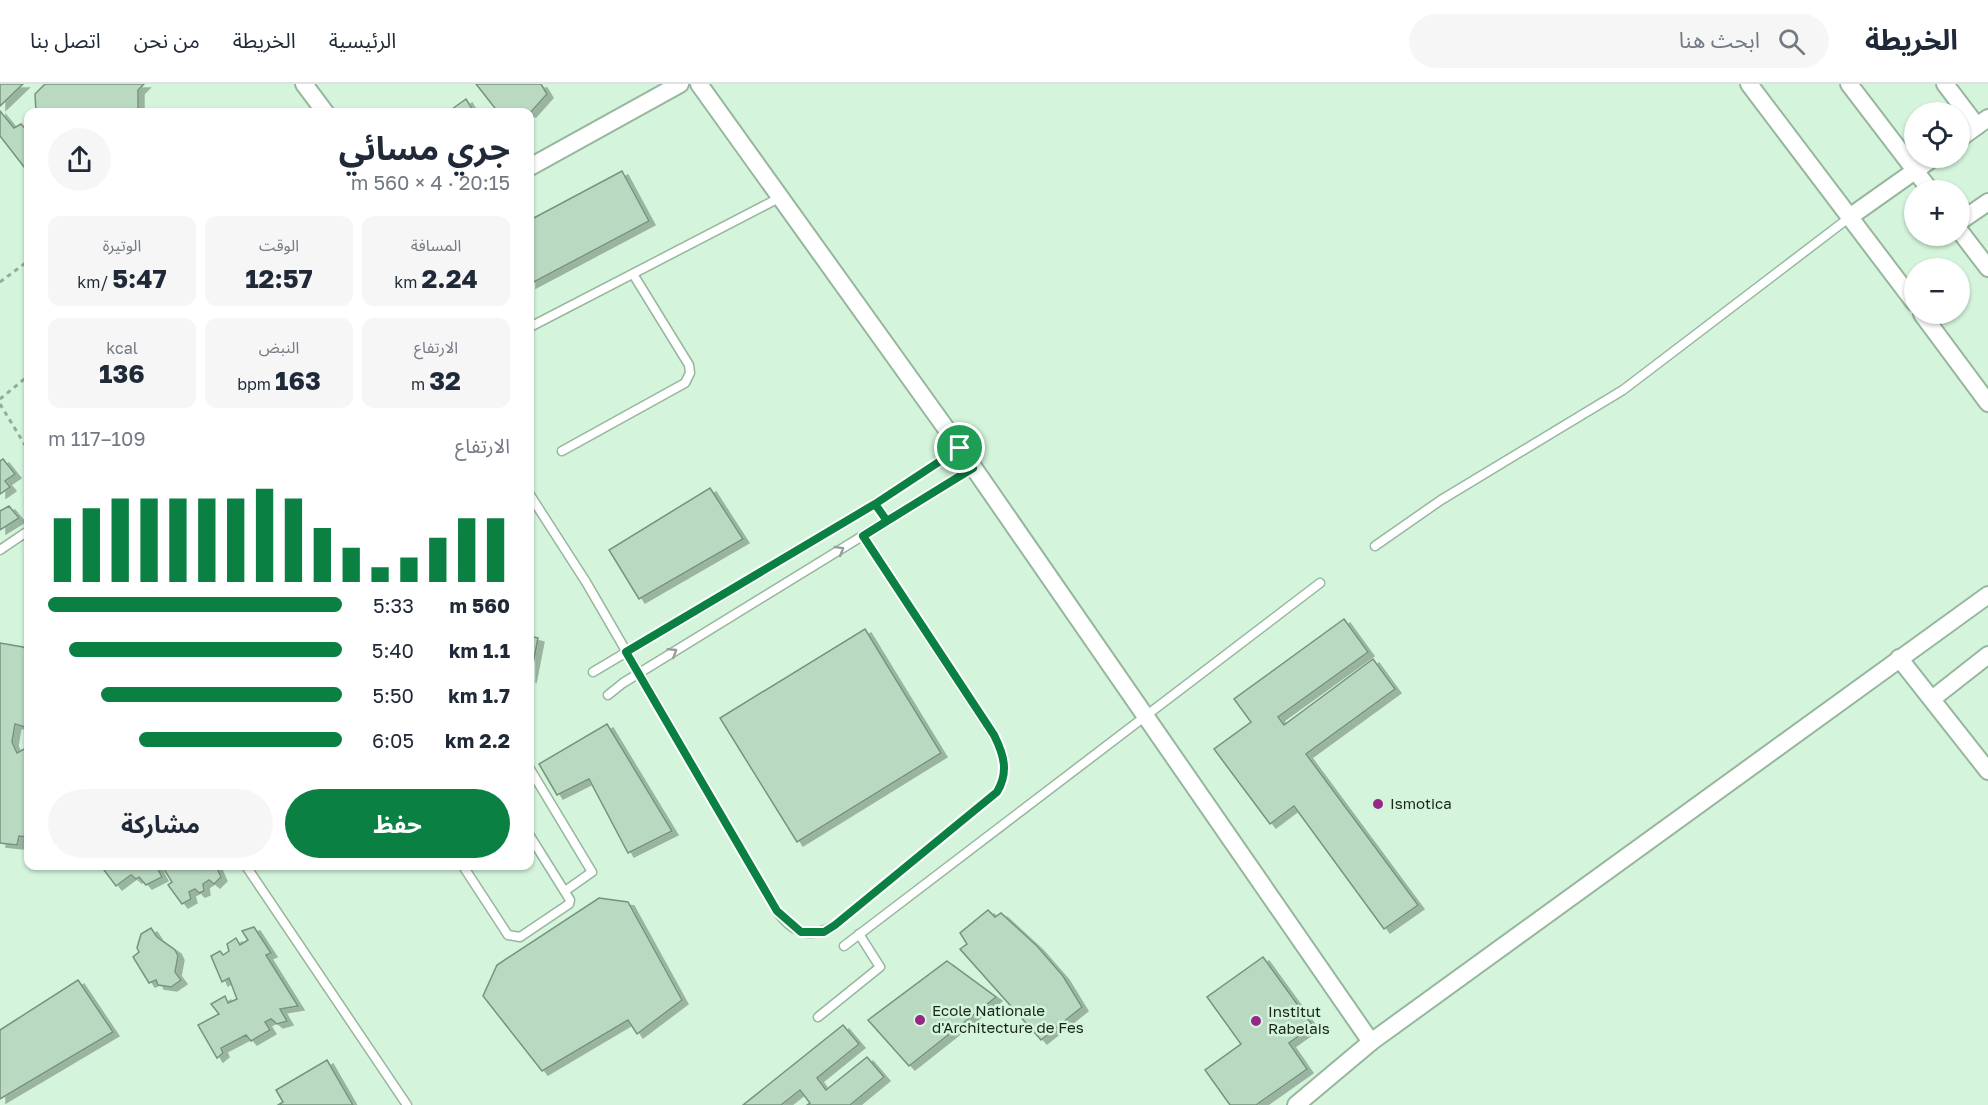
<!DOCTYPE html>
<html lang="ar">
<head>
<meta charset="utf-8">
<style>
  :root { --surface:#fff; --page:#f6f6f7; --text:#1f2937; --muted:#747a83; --line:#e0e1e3; --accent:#0b8043 }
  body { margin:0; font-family:"Golos Text","Noto Sans Arabic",sans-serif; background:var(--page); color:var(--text); direction:rtl; height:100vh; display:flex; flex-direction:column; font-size:22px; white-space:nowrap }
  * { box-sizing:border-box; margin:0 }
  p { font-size:20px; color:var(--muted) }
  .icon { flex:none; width:33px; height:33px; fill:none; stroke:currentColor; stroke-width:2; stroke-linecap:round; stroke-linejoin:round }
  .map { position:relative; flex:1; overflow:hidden; direction:ltr }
  .side { position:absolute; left:24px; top:24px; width:510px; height:762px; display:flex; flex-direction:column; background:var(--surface); border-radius:12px; box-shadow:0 2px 4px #0004; direction:rtl }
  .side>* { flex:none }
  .fabs { position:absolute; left:1904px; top:18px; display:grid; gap:12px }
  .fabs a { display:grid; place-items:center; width:66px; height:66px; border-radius:50%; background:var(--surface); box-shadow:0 2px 4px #0004; font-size:30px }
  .pin { position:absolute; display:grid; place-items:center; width:51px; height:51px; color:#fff; margin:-26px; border:3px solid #fff; border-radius:50%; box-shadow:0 2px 6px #0007 }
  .round { display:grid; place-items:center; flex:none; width:63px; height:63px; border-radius:32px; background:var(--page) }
  .headline { display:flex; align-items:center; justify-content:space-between; height:102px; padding:0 24px }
  h1 { font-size:33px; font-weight:700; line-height:45px }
  .stats { display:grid; grid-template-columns:repeat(3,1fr); gap:9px; height:102px; padding:6px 24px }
  .stats div { display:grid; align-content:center; border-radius:12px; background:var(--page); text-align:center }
  .stats b { font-size:26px; font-weight:700 }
  .stats small { font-size:16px; font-weight:400 }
  .stats p { font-size:16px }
  .chart { height:168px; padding:12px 24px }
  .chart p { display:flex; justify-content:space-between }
  .chart svg { width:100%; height:108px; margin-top:6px; stroke:var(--accent); stroke-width:6 }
  .primary-button { display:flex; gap:12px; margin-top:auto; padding:12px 24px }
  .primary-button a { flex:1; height:69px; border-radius:36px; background:var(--accent); color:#fff; font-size:24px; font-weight:700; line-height:69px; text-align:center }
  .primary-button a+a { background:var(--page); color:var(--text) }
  ul { padding:0 24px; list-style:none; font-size:20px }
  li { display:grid; grid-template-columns:96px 72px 1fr; align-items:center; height:45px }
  li i { height:15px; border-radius:8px; background:var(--accent) }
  header { display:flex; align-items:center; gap:36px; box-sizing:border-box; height:84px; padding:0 30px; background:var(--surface); border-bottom:2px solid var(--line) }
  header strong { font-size:28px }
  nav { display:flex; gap:33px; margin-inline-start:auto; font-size:21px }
  .search { width:420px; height:54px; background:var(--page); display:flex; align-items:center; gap:15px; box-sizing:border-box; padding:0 21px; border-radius:33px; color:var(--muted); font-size:22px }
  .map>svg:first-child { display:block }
</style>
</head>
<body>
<header>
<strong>الخريطة</strong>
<div class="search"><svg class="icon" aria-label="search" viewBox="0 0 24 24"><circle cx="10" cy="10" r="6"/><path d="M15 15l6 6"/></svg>ابحث هنا</div>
<nav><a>الرئيسية</a><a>الخريطة</a><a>من نحن</a><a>اتصل بنا</a></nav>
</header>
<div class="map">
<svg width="1988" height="1021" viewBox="0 0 1988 1021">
  <defs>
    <filter id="shadow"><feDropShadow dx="6" dy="4" stdDeviation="0" flood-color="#0004"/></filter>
  </defs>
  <rect width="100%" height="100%" fill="#d4f5dc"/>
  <!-- building -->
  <g fill="#b9d9c0" stroke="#76947d" stroke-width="1.5" filter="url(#shadow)">
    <path d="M0 0H23L0 22Z"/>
    <path d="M45 0H144L138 6V28H36L35 10Z"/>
    <path d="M476 0H541L547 10 530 29 498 28Z"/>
    <path d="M466 15 474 28H448Z"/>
    <path d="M0 27 14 44 21 40 27 47 28 46V88L0 52Z"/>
    <path d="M622 87 649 137 530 200V136Z"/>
    <path d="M3 375 15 390 5 397 10 403 0 410V377Z"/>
    <path d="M710 404 743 455 639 515 609 466Z"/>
    <path d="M9 422 19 434 0 446V427Z"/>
    <path d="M1344 535 1368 568 1278 633 1284 641 1373 575 1395 605 1306 670 1418 821 1384 845 1294 722 1270 740 1214 665 1251 638 1234 615Z"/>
    <path d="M865 545 941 669 797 758 720 634Z"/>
    <path d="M530 552 538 554 530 595Z"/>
    <path d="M0 559 23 563 28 567V644L15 640 12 658 17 669 28 663V753L19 752 17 761 0 759Z"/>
    <path d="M607 640 672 747 628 769 589 695 557 711 539 680Z"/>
    <path d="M101 782H156L162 793 146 801 139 793 136 795 131 791 116 802Z"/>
    <path d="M162 782H216L221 793 214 800 209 796 203 800 204 807 199 809 195 805 189 808 191 815 182 820 168 801 172 798Z"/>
    <path d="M599 814 628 818 682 916 637 950 628 936 542 987 483 912 497 881Z"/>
    <path d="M988 826 995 833 1001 829 1037 862 1063 892 1082 923 1041 956 960 865 967 860 960 849Z"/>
    <path d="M254 843 271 869 266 871 298 922 280 925 287 937 277 940 271 935 265 938 270 946 251 957 246 951 221 964 223 969 217 974 198 941 219 930 211 920 225 912 228 919 237 915 229 894 222 898 211 872 220 867 223 871 229 867 227 860 236 854 240 861 248 856 242 847Z"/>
    <path d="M151 844 157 853 175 866 178 872 175 888 181 896 171 903 158 901 156 896 149 899 133 873 139 868 137 864 141 850Z"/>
    <path d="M1263 873 1313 942 1289 959 1307 985 1256 1021H1230L1205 986 1241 960 1207 913Z"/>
    <path d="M947 877 996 913 909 982 868 936Z"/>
    <path d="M78 896 113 948 0 1015V946Z"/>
    <path d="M843 941 859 960 817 994 826 1006 867 973 884 993 850 1021H807L810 1019 800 1006 781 1021H743Z"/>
    <path d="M327 976 353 1021H278L283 1018 276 1006Z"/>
  </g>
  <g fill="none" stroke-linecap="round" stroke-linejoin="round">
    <!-- lane casing -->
    <g stroke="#97b69e" stroke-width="11">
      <g id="lane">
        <path d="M530 243 781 113"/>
        <path d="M562 367 685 299 690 289 689 281 633 190"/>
        <path d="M530 411 586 498 777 827C793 850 812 855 835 841L997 708C1009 688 1005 671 994 652L863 452"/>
        <path d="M875 419 887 437"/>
        <path d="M1375 462 1441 416 1623 306 1850 133"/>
        <path d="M0 466 25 449 28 454"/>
        <path d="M593 588 862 428 960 364"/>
        <path d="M608 611 623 599 973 384"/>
        <path d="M530 685 592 788 565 807"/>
        <path d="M246 782 407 1021"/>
        <path d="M463 782 508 851 520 853 569 820 570 816 530 752"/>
        <path d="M844 862 1320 499"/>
        <path d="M818 933 880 883 859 850"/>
      </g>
    </g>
    <!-- street casing -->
    <g stroke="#97b69e" stroke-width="20">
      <g id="street">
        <path d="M304 0 325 28"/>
        <path d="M699 0 960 364 1371 958"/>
        <path d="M1749 0 1914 218"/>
        <path d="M1849 0 1930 106"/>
        <path d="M1945 0 1977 42"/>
        <path d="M1959 55 1988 34"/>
        <path d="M530 83 680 0"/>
        <path d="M1851 132 1933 74"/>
        <path d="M1959 138 1988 118"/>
        <path d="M1959 146 1988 184"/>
        <path d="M1922 230 1988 319"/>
        <path d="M1899 574 1988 687"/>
        <path d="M1932 615 1988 571"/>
        <path d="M1296 1021 1371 958 1988 511"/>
      </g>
    </g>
    <!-- path -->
    <g stroke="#93ad9a" stroke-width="3" stroke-dasharray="4.5 4.5" stroke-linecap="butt">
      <path d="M0 198 28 177"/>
      <path d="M0 315 28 292"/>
      <path d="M0 320 28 366"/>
    </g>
    <!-- lane -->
    <use href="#lane" stroke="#fff" stroke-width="8"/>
    <!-- street -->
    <use href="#street" stroke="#fff" stroke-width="16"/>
  </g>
  <!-- one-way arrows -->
  <defs><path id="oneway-chevron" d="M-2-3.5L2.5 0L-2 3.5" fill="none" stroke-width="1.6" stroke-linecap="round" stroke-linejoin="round" transform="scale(1.5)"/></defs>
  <g stroke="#989d99">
    <use href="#oneway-chevron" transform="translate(840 466) rotate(-31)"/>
    <use href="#oneway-chevron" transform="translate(673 568) rotate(-32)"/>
  </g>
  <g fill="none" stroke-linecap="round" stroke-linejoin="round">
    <!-- route casing -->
    <g stroke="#fff" stroke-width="12">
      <path id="route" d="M960 364 875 420 887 437 863 452 994 651C1004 671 1009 688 997 708L835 841 824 848H801L777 827 626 568 875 420 887 437 973 384 960 364"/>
    </g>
    <!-- route -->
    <use href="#route" stroke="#0b8043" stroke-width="8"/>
  </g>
  <!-- markers -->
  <g fill="#962786" stroke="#d4f5dc" stroke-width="2">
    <circle cx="1378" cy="720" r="6"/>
    <circle cx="920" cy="936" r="6"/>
    <circle cx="1256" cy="937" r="6"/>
  </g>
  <g text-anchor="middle" stroke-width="5" stroke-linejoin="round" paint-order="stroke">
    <!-- poi labels -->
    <g font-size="15" fill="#19251c" stroke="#d4f5dc" text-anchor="start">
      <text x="1390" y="725">Ismotica</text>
      <text x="932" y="932">Ecole Nationale<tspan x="932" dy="17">d'Architecture de Fes</tspan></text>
      <text x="1268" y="933">Institut<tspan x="1268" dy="17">Rabelais</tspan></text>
    </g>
  </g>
</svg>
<div class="fabs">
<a><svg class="icon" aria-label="locate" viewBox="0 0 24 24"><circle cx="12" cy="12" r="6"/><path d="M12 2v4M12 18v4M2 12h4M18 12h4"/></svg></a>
<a>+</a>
<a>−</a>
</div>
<div class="pin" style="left:960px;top:364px;background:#1e9e55"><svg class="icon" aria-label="arrive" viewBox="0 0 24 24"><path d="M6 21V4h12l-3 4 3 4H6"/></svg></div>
<section class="side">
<div class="headline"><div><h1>جري مسائي</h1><p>20:15 · 4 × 560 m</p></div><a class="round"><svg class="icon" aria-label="share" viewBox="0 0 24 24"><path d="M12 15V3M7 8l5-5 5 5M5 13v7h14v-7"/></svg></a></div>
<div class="stats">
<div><p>المسافة</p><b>2.24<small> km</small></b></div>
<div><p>الوقت</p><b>12:57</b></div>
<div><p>الوتيرة</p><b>5:47<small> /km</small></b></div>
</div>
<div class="stats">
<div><p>الارتفاع</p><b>32<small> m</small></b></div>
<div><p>النبض</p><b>163<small> bpm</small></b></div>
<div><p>kcal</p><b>136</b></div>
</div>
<div class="chart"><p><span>الارتفاع</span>109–117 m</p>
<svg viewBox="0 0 160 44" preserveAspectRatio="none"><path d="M5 44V18M15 44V14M25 44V10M35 44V10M45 44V10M55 44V10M65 44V10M75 44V6M85 44V10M95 44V22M105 44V30M115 44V38M125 44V34M135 44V26M145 44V18M155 44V18"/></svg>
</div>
<ul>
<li><b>560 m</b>5:33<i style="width:100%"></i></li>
<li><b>1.1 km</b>5:40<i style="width:93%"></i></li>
<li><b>1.7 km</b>5:50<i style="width:82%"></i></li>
<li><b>2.2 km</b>6:05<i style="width:69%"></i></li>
</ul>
<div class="primary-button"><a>حفظ</a><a>مشاركة</a></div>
</section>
</div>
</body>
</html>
